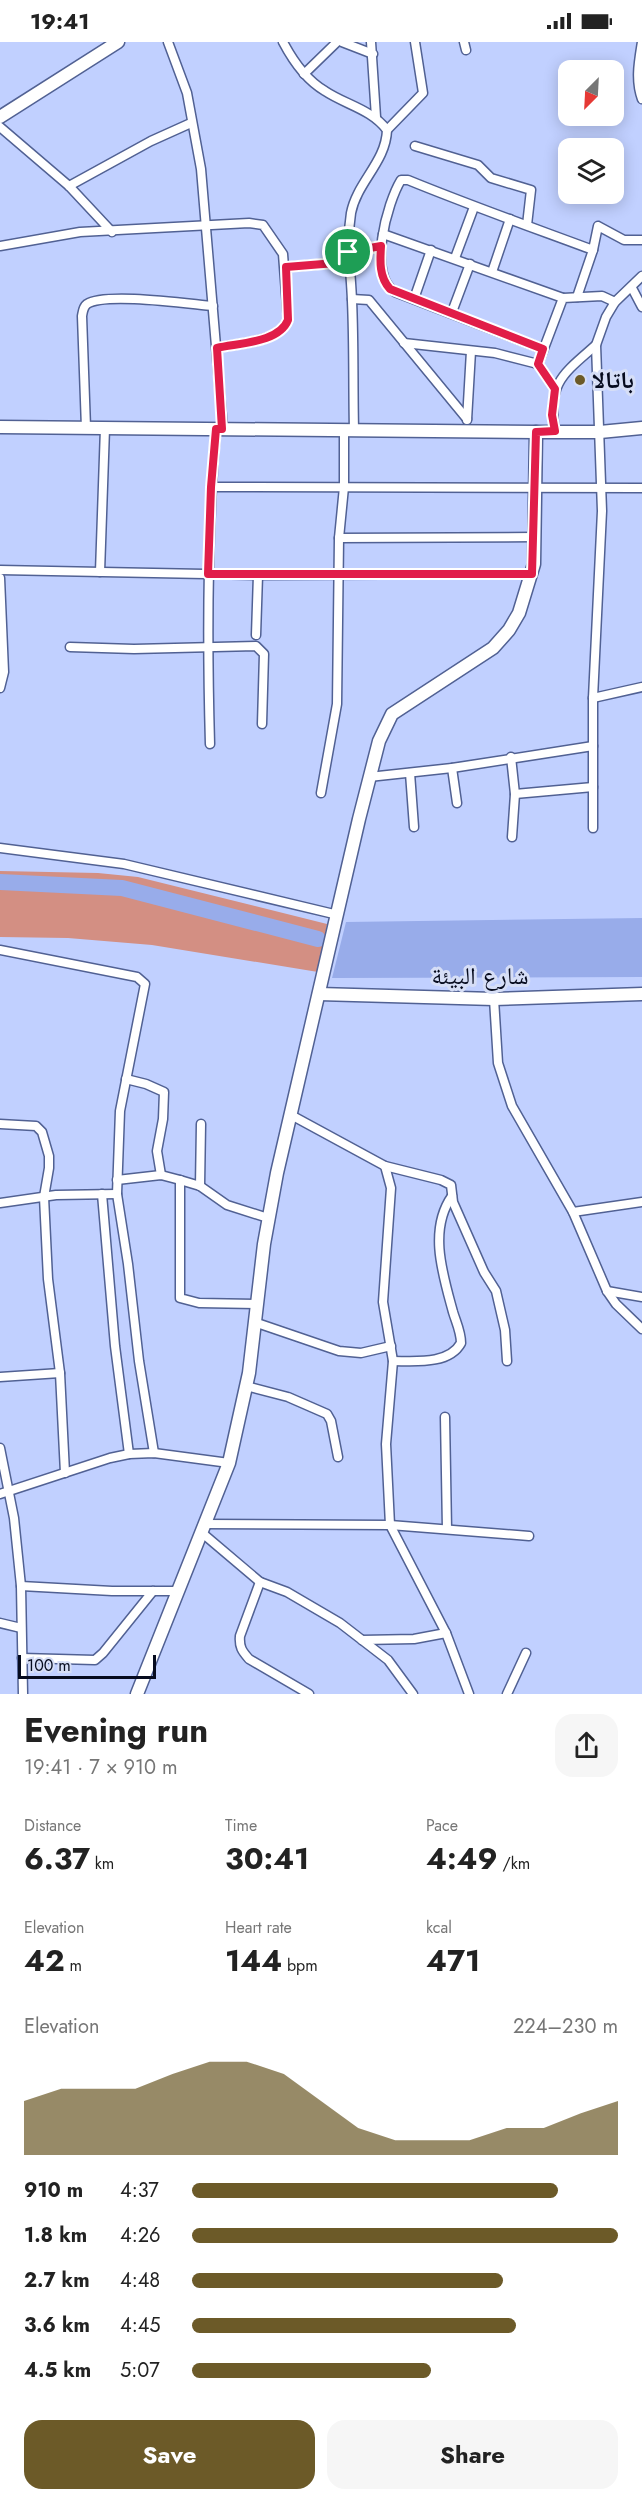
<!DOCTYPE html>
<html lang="en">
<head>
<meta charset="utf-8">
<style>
  :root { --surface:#fff; --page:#f6f6f6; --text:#222; --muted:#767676; --accent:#6c5a28 }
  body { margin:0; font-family:Jost,"Noto Naskh Arabic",sans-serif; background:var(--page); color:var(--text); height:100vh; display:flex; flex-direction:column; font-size:22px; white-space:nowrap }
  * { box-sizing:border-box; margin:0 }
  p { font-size:20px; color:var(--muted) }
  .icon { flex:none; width:33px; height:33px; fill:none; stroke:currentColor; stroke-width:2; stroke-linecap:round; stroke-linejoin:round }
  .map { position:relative; height:1652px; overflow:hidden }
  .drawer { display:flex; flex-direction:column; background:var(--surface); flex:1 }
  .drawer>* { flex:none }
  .needle { width:39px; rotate:204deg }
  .controls { position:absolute; left:558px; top:18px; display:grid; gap:12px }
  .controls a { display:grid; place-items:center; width:66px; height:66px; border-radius:12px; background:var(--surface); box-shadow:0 3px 15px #0003; font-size:30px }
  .scale { position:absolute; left:18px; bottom:15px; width:138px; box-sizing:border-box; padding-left:6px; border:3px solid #060b1e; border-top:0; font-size:16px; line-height:21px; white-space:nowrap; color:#060b1e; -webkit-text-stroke:4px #d6def6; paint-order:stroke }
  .pin { position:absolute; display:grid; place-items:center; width:51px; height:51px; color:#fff; margin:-26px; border:3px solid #fff; border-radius:50%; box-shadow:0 2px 6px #0007 }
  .round { display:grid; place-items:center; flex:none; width:63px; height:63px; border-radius:18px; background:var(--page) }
  .headline { display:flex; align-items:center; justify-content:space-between; height:102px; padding:0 24px }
  h1 { font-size:33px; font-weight:700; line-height:45px }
  .stats { display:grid; grid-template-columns:repeat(3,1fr); gap:9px; height:102px; padding:6px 24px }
  .stats div { display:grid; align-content:center }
  .stats b { font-size:30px; font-weight:700 }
  .stats small { font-size:16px; font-weight:400 }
  .stats p { font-size:16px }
  .chart { height:168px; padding:12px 24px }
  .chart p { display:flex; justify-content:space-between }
  .chart svg { width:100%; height:108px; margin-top:6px; fill:var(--accent); opacity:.7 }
  .cta { display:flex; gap:12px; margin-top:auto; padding:12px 24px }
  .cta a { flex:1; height:69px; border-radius:18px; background:var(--accent); color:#fff; font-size:24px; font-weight:700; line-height:69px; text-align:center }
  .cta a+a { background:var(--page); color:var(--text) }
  ul { padding:0 24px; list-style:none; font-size:20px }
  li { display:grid; grid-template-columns:96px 72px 1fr; align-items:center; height:45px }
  li i { height:15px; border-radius:8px; background:var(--accent) }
  .status { display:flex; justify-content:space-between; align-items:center; height:42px; padding:0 30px; background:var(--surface); direction:ltr }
  .status svg { height:16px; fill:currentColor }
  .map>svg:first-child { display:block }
</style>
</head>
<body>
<div class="status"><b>19:41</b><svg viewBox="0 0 49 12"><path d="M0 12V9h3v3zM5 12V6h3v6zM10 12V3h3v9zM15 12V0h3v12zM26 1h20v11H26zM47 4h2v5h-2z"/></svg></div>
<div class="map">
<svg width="642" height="1652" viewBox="0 0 642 1652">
  <rect width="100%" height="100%" fill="#c1d0ff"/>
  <!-- green -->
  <path fill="#d38f83" d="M0 829 98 831 138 835 327 882 318 930 152 903 68 896 0 895Z"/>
  <!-- water -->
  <path fill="#98acea" d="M642 876V935L332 936 346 880Z"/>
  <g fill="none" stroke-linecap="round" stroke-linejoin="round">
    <!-- river -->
    <path stroke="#98acea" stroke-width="16" d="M0 840 122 846 318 897"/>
    <!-- street casing -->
    <g stroke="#516193" stroke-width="11">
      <g id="street">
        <path d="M168 0 187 51 201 127 223 387"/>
        <path d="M283 0C293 19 306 38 325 49 346 63 371 67 387 88 386 120 357 140 351 171 346 202 351 229 352 259 354 302 353 345 354 388"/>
        <path d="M342 0 373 12"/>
        <path d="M371 0 376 75"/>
        <path d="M464 0 466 8"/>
        <path d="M642 0C639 19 635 38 642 57"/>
        <path d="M304 32 337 0"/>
        <path d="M0 85 69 144 112 190"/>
        <path d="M387 88 423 51 415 0"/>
        <path d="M415 104 478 123 491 136 531 148 527 183"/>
        <path d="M69 144 151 99 191 81"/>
        <path d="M383 192 563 256"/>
        <path d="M0 204 80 190 249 181 263 183 283 212 288 278C279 301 238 301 217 306"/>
        <path d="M593 208 598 184 624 198H642"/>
        <path d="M348 210 381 204"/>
        <path d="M455 216 474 165"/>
        <path d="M286 225 348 220"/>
        <path d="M492 230 510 177"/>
        <path d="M632 246 642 265"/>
        <path d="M352 257 369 258 467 377"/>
        <path d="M414 257 431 208"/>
        <path d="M452 270 470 222"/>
        <path d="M404 301 495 311 538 322 555 347"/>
        <path d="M543 307 395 250C367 233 387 161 401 138H408C469 163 531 185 593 208L577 255"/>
        <path d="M538 322 563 256 602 254 615 260"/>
        <path d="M467 378 471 309"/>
        <path d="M86 386 82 274C83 269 83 265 87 262 105 250 189 262 213 264"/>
        <path d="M555 389C547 341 563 332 596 303"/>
        <path d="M211 445 642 446"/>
        <path d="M339 496 535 495"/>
        <path d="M0 528 258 533 532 532"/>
        <path d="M100 530 105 386"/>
        <path d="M0 536 4 630 0 646"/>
        <path d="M256 593 258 533"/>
        <path d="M70 605 134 607 256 604 264 612 262 682"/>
        <path d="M593 656 642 645"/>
        <path d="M210 702C207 597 207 492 216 387"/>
        <path d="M511 715 515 752 512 795"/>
        <path d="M452 726 457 761"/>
        <path d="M410 731 414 785"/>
        <path d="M369 735 452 726 593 704"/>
        <path d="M321 751 337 662 339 496 344 445V388"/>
        <path d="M515 752 593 745"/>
        <path d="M593 786V656L602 469 596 303 606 275 615 260 642 234"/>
        <path d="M0 806 124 822 338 873"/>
        <path d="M0 908 137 935 145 942 120 1069 117 1152 128 1222 139 1319 154 1411"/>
        <path d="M494 957 498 1021 512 1064 573 1170 607 1249 616 1262 642 1287"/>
        <path d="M126 1037 146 1042 164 1050 163 1077 157 1109 161 1133"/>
        <path d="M291 1073 385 1124 391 1146 383 1260 393 1319 386 1402 390 1483 446 1591 469 1652"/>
        <path d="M0 1082 36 1084 42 1090 49 1114V1126L44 1155 48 1237 60 1331 65 1431"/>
        <path d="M385 1124 441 1138 451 1143 453 1160 484 1230 496 1249 505 1288 507 1319"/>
        <path d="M117 1138 161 1133 180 1138 200 1144 227 1163 268 1176"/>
        <path d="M180 1138V1256L199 1261 258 1262"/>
        <path d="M200 1144 201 1082"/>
        <path d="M102 1152 115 1304 129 1412"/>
        <path d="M0 1161 56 1153 117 1152"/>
        <path d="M573 1170 642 1160"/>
        <path d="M607 1249 642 1255"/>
        <path d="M257 1281 339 1309 361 1311 391 1304"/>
        <path d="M393 1319C414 1319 449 1323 461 1301 461 1290 456 1280 453 1270 443 1233 428 1188 452 1154"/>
        <path d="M0 1335 60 1331"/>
        <path d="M246 1344 288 1355 327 1372 331 1379 338 1415"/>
        <path d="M445 1375 447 1487"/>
        <path d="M0 1406 14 1476 21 1544 23 1652"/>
        <path d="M0 1452 110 1416 129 1412 154 1411 229 1421"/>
        <path d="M204 1482 390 1483 529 1494"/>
        <path d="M201 1490 260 1540 287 1550 340 1581 388 1618 413 1652"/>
        <path d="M260 1540 240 1594C239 1605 242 1609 249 1617L309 1652"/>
        <path d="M21 1544 112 1549H177"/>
        <path d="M0 1581 21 1586"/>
        <path d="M362 1598 414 1597 446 1591"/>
        <path d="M22 1616 95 1618 103 1611 153 1549"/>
        <path d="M507 1652 526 1611"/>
      </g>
    </g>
    <!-- secondary casing -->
    <g stroke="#516193" stroke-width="15">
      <g id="secondary">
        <path d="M0 75 118 0"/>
        <path d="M0 385 536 390H600L642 386"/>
        <path d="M319 952 494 957 642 952"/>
        <path d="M137 1652 229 1421 249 1331 264 1202 277 1131 359 777 379 699 392 672 493 606 509 588 519 571 534 522 536 390"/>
      </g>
    </g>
    <!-- street -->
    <use href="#street" stroke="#fff" stroke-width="8"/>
    <!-- secondary -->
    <use href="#secondary" stroke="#fff" stroke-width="12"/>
  </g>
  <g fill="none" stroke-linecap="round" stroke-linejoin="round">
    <!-- route casing -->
    <g stroke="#fff" stroke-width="12">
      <path id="route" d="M381 204C380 219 379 235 390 247L543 307 538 322 555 347 552 373 555 389 536 390 532 532H208L211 445 216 387H222L217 306C238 301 279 301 288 278L286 225 348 220V210Z"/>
    </g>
    <!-- route -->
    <use href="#route" stroke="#e11d48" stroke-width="8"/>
  </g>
  <!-- markers -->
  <circle fill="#6c5a28" stroke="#d6def6" stroke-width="2" cx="580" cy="338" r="6"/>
  <g text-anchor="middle" stroke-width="6" stroke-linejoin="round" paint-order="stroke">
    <!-- poi labels -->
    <g font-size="24" font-weight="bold" fill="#060b1e" stroke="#d6def6" text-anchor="start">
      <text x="592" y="346">باتالا</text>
    </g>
    <!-- street labels -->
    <g font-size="24" fill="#060b1e" stroke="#d6def6">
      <text x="480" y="942">شارع البيئة</text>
    </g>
  </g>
</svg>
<div class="controls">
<a><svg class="needle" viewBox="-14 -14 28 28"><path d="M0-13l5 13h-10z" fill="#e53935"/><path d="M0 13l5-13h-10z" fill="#767676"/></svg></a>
<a><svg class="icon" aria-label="layers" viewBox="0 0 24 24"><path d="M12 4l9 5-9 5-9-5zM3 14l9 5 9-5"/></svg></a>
</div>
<div class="scale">100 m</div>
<div class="pin" style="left:348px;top:210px;background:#1e9e55"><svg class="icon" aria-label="arrive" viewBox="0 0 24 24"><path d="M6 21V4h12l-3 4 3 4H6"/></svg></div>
</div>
<section class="drawer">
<div class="headline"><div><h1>Evening run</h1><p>19:41 · 7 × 910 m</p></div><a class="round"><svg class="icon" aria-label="share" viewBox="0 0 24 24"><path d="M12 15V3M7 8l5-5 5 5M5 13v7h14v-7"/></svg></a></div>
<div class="stats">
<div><p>Distance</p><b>6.37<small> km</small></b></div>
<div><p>Time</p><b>30:41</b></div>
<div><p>Pace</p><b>4:49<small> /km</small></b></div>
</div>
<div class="stats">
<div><p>Elevation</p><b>42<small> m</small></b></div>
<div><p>Heart rate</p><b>144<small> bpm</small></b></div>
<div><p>kcal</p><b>471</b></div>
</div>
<div class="chart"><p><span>Elevation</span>224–230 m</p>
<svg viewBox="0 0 160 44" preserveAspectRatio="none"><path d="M0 44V22L10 17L20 17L30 17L40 11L50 6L60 6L70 11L80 22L90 33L100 38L110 38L120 38L130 33L140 33L150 27L160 22V44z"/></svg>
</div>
<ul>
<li><b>910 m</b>4:37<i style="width:86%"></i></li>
<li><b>1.8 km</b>4:26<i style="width:100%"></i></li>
<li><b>2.7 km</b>4:48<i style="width:73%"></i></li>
<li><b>3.6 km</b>4:45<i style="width:76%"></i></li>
<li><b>4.5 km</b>5:07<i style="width:56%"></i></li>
</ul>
<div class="cta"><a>Save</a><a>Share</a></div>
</section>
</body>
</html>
